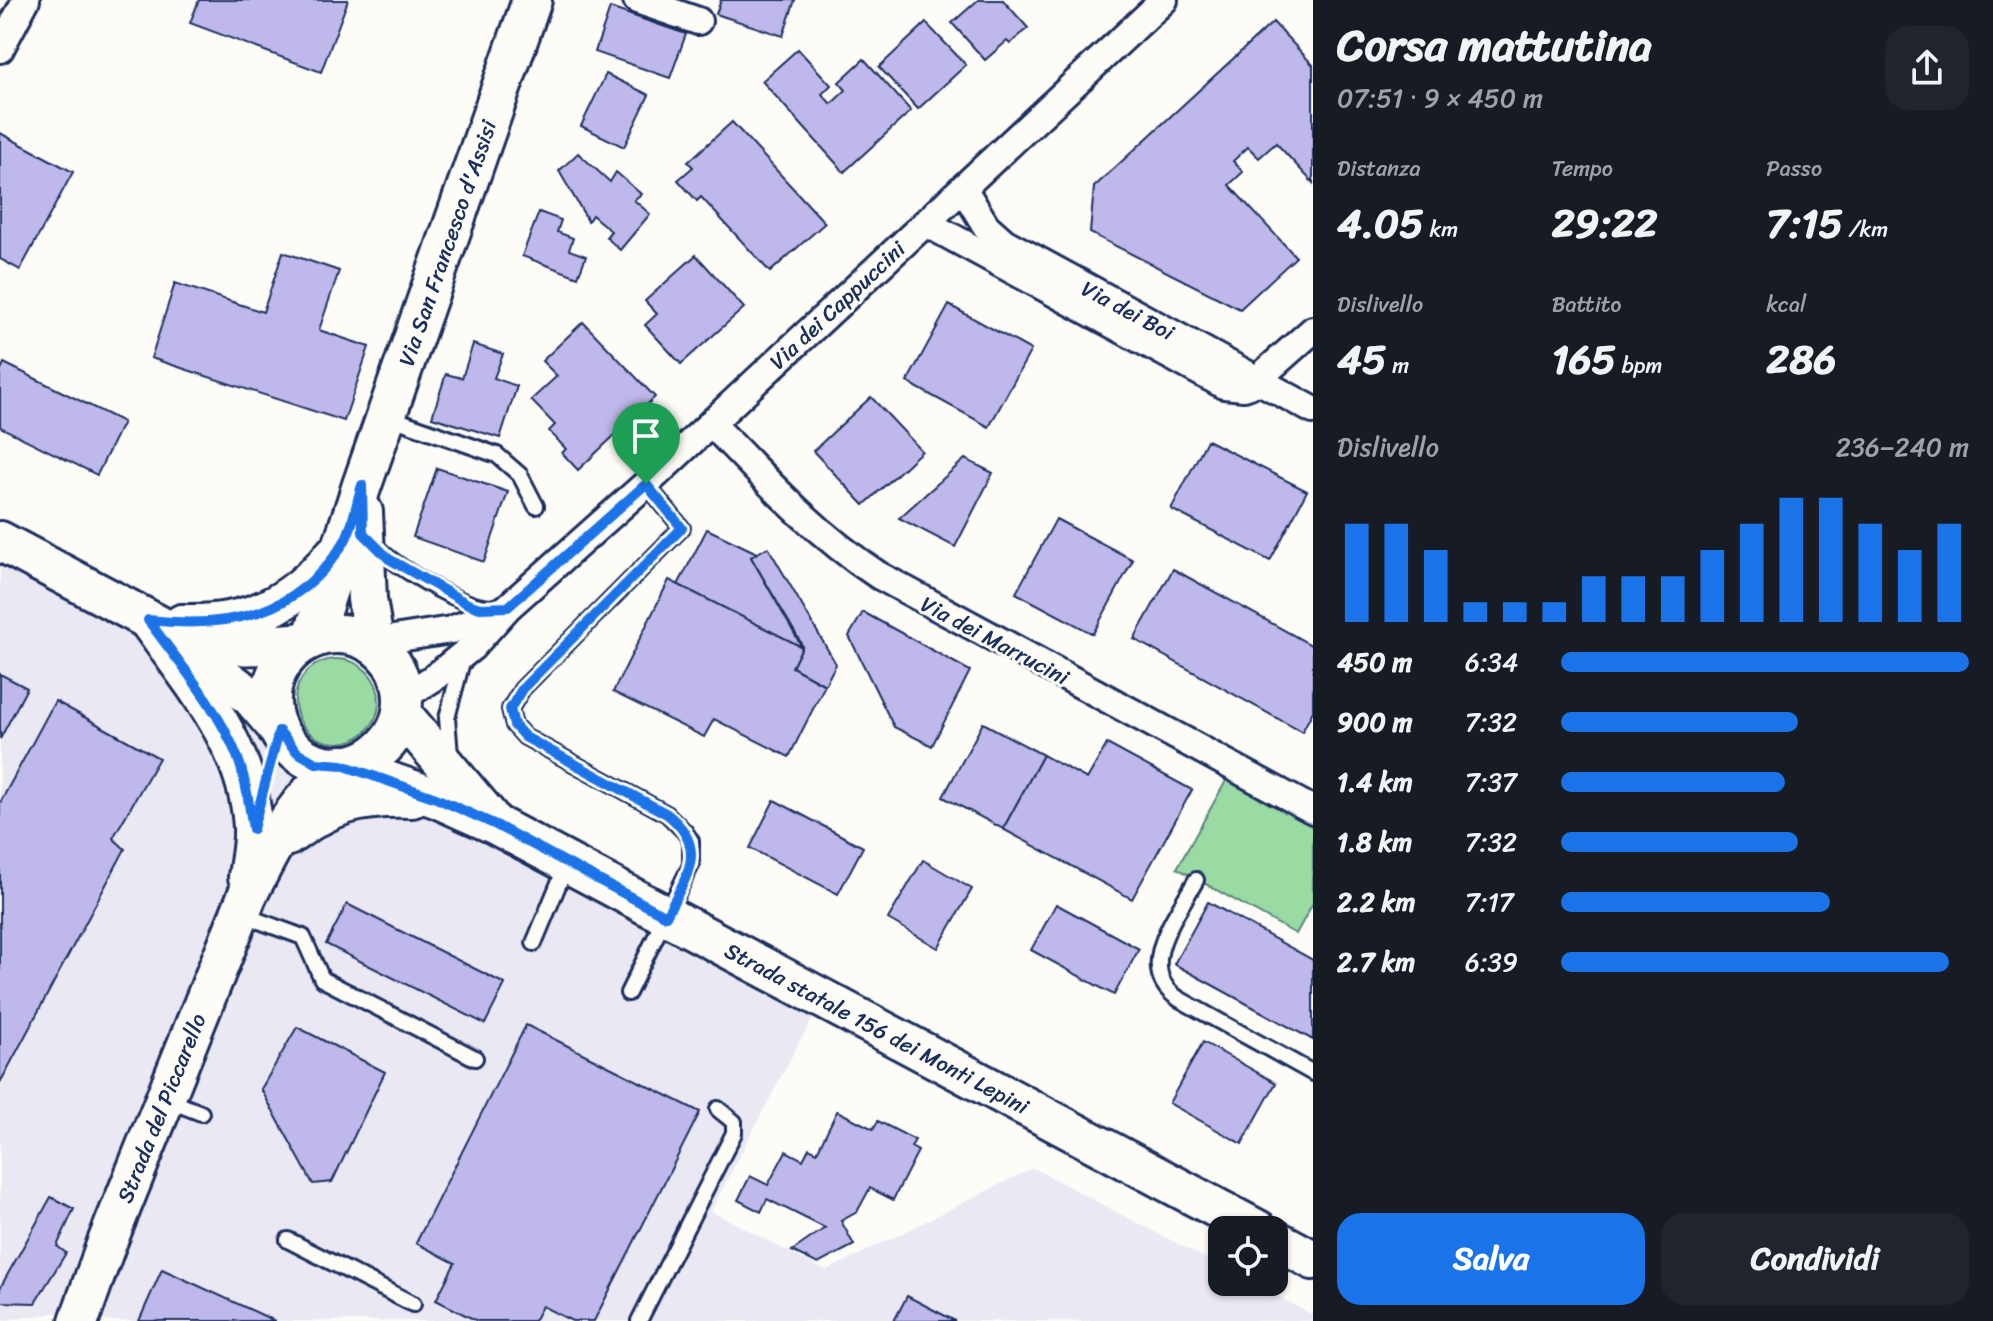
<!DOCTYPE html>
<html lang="it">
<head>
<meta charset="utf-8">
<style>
  :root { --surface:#171b24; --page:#20242c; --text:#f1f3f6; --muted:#9ea1a6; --accent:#1a73e8 }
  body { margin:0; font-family:Sriracha,sans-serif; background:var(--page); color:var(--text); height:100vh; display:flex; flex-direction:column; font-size:30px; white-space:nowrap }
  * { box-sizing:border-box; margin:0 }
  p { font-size:26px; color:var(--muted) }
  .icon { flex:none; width:44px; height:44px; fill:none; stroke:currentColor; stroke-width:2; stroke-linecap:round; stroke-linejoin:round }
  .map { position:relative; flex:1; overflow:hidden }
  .side { display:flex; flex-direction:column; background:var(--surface); width:680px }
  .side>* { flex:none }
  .buttons { position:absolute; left:1208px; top:1216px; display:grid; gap:16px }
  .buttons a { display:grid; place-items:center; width:80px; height:80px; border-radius:16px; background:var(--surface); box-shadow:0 2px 6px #0004; font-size:40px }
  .pin { position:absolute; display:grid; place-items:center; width:68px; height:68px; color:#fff; margin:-82px -34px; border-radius:50% 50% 50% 0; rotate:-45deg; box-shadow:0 0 8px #0007 }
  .pin .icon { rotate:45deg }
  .round { display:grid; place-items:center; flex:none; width:84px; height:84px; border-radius:24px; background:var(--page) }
  .summary { display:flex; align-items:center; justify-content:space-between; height:136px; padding:0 24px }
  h1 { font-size:44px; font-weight:700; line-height:60px }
  .metrics { display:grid; grid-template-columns:repeat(3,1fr); gap:12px; height:136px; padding:8px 24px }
  .metrics div { display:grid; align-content:center }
  .metrics b { font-size:40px; font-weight:700 }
  .metrics small { font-size:22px; font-weight:400 }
  .metrics p { font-size:22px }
  .chart { height:224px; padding:16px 24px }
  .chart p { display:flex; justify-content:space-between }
  .chart svg { width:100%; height:144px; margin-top:8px; stroke:var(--accent); stroke-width:6 }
  .button { display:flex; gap:16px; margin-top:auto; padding:16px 24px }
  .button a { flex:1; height:92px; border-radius:24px; background:var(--accent); color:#fff; font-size:32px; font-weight:700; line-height:92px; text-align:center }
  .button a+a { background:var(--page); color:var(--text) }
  ul { padding:0 24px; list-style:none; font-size:26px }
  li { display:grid; grid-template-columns:128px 96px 1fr; align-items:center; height:60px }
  li i { height:20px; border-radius:10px; background:var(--accent) }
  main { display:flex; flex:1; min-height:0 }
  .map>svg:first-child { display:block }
</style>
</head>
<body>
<main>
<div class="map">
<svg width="1313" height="1321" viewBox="0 0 1313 1321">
  <rect width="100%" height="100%" fill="#fdfcf7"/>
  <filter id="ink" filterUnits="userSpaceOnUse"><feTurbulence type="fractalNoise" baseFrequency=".0125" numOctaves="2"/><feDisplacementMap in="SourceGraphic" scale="16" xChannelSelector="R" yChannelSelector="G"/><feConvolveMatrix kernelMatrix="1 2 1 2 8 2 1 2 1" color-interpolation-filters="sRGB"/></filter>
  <g filter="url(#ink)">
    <!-- built -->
    <path fill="#eae8f3" d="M0 550 829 992 798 1044 711 1211 826 1271 1033 1168 1222 1267V1282H1251L1313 1315V1321H103L108 1305 0 1321Z"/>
    <!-- green -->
    <g fill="#9adaa3" stroke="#5a8480" stroke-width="2">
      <circle cx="337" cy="701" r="42"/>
      <path d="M1227 779 1313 827V903L1296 934 1177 868Z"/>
    </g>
    <!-- building -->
    <g fill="#bfb9eb" stroke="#1b2f5e" stroke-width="2">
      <path d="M199 0H348L321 72 190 23Z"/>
      <path d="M721 0H795L783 36 716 14Z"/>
      <path d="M978 0H1003L1028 28 1010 44 1007 41 985 60 952 23Z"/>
      <path d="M610 8 686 34 670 78 595 52Z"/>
      <path d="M1273 22 1313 65V183L1276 143 1259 158 1248 147 1233 161 1243 172 1229 185 1296 257 1240 309 1090 233 1094 187Z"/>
      <path d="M926 23 966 65 918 109 879 67Z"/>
      <path d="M798 49 831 85 822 94 831 104 846 90 839 82 864 59 911 111 844 172 762 81Z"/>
      <path d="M606 74 649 95 624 147 581 126Z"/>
      <path d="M732 122 825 223 770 272 701 197 697 201 678 180 693 167 688 162Z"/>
      <path d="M0 133 73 172 20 270 0 259Z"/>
      <path d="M578 153 610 182 616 172 641 194 634 200 650 214 620 250 606 237 611 231 592 215 588 221 559 171Z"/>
      <path d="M539 212 561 220 557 232 573 238 569 250 586 256 578 277 522 256Z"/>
      <path d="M283 252 339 271 319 330 369 347 344 421 151 358 175 283 263 312Z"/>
      <path d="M696 255 744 308 681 364 645 325 657 314 645 301Z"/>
      <path d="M949 305 1031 350 989 427 907 382Z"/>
      <path d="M583 322 655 397 578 470 562 453 566 449 549 431 555 425 531 400 557 376 542 361Z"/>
      <path d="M473 344 503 354 494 378 517 386 500 438 432 417 446 374 462 378Z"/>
      <path d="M4 363 123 422 97 475 0 427V372Z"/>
      <path d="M871 397 922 451 864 505 813 451Z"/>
      <path d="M1207 440 1307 491 1270 561 1171 509Z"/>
      <path d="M965 459 993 473 955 547 899 518Z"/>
      <path d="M437 468 508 492 484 562 413 537Z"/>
      <path d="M1056 519 1133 560 1093 634 1016 593Z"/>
      <path d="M707 529 757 553 751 557 802 647 678 585Z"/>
      <path d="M768 547 836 664 825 685 792 667 802 647 801 643 751 557Z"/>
      <path d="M1173 569 1313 646V711L1302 732 1134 639Z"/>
      <path d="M669 580 802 647 792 667 825 685 789 757 714 719 704 737 613 692Z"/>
      <path d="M863 612 970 671 932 746 894 727 849 636Z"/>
      <path d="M0 674 27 688 0 739Z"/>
      <path d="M55 701 159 758 113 838 125 849 0 1083V803Z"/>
      <path d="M983 723 1043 755 1003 829 943 797Z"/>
      <path d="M1107 744 1192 790 1132 899 1003 829 1043 755 1087 779Z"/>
      <path d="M774 800 863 847 838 894 750 848Z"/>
      <path d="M923 860 972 889 938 948 888 919Z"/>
      <path d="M1208 902 1313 960V1040L1174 964Z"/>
      <path d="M347 904 505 984 485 1024 326 944Z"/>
      <path d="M1056 904 1139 949 1114 995 1031 950Z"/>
      <path d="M526 1025 700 1112 594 1321H572L542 1306 534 1321H477L436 1300 455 1263 416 1243Z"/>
      <path d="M297 1027 385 1072 332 1182 313 1184 261 1089Z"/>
      <path d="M1203 1042 1276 1083 1242 1144 1169 1103Z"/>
      <path d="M837 1111 873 1129 878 1121 915 1140 911 1147 918 1151 893 1200 870 1188 857 1212 841 1221 854 1245 818 1264 792 1251 825 1228 767 1199 761 1212 738 1200 750 1176 768 1185 786 1151 803 1160 809 1148 817 1152Z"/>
      <path d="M51 1197 74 1209 57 1246 66 1253 35 1303 0 1302V1288Z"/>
      <path d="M162 1269 275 1321H139Z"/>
      <path d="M907 1296 955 1321H894Z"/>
    </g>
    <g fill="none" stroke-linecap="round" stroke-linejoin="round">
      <!-- lane casing -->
      <g stroke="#1b2f5e" stroke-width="20">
        <g id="lane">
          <path d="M386 416 497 455 520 475 536 506"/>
          <path d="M372 542C393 566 460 607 492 608"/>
          <path d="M450 755 447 718 463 658"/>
          <path d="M1196 880C1177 915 1133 969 1179 999L1313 1073"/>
          <path d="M240 914 303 937 322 979 475 1058"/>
          <path d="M534 943 566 866"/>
          <path d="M628 993 691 865V841L685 832 667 814 525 737 514 725 510 709 522 689 682 528 646 484"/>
          <path d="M165 1099 201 1113"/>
          <path d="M288 1240 413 1304"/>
          <path d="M639 1321 734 1133V1122L718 1109"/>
        </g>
      </g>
      <!-- street casing -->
      <g stroke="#1b2f5e" stroke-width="32">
        <g id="street">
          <path d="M637 0 698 21"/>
          <path d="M0 49 26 0"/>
          <path d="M963 188 986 226 1004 242 1313 410"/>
          <path d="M926 223 1224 385 1244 387 1252 384 1313 330"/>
          <path d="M711 423C764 478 814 533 878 575L1313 810"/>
          <path d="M374 642 451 630 501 611"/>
          <path d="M402 698 435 677 472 647 508 607 646 484 1164 0"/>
        </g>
      </g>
      <!-- secondary casing -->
      <g stroke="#1b2f5e" stroke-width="44">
        <g id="secondary">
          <path d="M363 512 367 599 374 642"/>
          <path d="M0 541 179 636C221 649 262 646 305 642"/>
          <path d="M150 623C195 686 249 747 253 828 254 844 250 861 248 877"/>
          <path d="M182 624C250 626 291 605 334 555"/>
          <circle cx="337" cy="700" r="66"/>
          <path d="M312 639 362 485 532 0"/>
          <path d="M178 643 251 697 276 726"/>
          <path d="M402 714 489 817"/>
          <path d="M342 765 436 798 496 825 1258 1230"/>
          <path d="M288 836C331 804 358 796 412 798"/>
          <path d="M1274 1239 1313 1260"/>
          <path d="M79 1321 106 1245 247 896C272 847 295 797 342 765"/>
        </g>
      </g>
      <!-- lane -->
      <use href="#lane" stroke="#fdfcf7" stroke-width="14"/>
      <!-- street -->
      <use href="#street" stroke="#fdfcf7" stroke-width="26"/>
      <!-- secondary -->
      <use href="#secondary" stroke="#fdfcf7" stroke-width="38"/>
    </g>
  </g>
  <g fill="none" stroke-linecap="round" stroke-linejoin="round" filter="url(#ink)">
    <!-- route casing -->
    <g stroke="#fff" stroke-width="16">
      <path id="route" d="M646 484 682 528 522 689 510 709 514 725 525 737 667 814C710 848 686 877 666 916L496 825 436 798 342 765 316 763 297 752 279 731 253 829C249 805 246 779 237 756 217 706 179 663 148 620 227 629 297 616 343 544 353 529 356 503 362 485L363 533 389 559 468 604 480 608 508 607Z"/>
    </g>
    <!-- route -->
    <use href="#route" stroke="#1a73e8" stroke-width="10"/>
  </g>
  <g text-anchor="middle" stroke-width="6" stroke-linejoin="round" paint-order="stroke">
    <!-- street labels -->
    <g font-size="22" fill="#1b2f5e" stroke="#fdfcf7">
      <text transform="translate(447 243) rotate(-71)" y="8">Via San Francesco d'Assisi</text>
      <text transform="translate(837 305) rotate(-43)" y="8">Via dei Cappuccini</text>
      <text transform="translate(1128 310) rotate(28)" y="8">Via dei Boi</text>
      <text transform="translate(995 640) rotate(28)" y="8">Via dei Marrucini</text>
      <text transform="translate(877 1028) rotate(28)" y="8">Strada statale 156 dei Monti Lepini</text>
      <text transform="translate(161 1108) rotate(-68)" y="8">Strada del Piccarello</text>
    </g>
  </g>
</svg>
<div class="buttons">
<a><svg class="icon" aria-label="locate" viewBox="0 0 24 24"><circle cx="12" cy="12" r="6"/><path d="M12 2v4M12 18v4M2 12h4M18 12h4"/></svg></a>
</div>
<div class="pin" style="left:646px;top:484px;background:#1e9e55"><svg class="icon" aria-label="arrive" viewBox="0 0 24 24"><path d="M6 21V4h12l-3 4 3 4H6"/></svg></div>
</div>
<section class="side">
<div class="summary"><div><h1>Corsa mattutina</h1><p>07:51 · 9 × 450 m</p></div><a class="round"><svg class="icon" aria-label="share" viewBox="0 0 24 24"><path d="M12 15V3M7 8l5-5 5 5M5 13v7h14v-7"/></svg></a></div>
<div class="metrics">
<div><p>Distanza</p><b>4.05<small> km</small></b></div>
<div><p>Tempo</p><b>29:22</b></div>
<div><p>Passo</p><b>7:15<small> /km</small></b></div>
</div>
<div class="metrics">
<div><p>Dislivello</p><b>45<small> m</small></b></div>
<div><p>Battito</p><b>165<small> bpm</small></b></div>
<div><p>kcal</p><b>286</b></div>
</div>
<div class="chart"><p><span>Dislivello</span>236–240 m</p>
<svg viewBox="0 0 160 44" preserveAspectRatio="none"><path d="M5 44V14M15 44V14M25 44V22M35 44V38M45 44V38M55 44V38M65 44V30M75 44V30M85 44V30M95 44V22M105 44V14M115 44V6M125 44V6M135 44V14M145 44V22M155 44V14"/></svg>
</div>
<ul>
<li><b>450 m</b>6:34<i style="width:100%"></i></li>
<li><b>900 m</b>7:32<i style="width:58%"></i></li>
<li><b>1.4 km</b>7:37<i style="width:55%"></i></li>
<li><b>1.8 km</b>7:32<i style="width:58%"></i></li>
<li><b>2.2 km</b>7:17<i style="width:66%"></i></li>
<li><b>2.7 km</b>6:39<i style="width:95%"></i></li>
</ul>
<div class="button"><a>Salva</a><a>Condividi</a></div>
</section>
</main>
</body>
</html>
